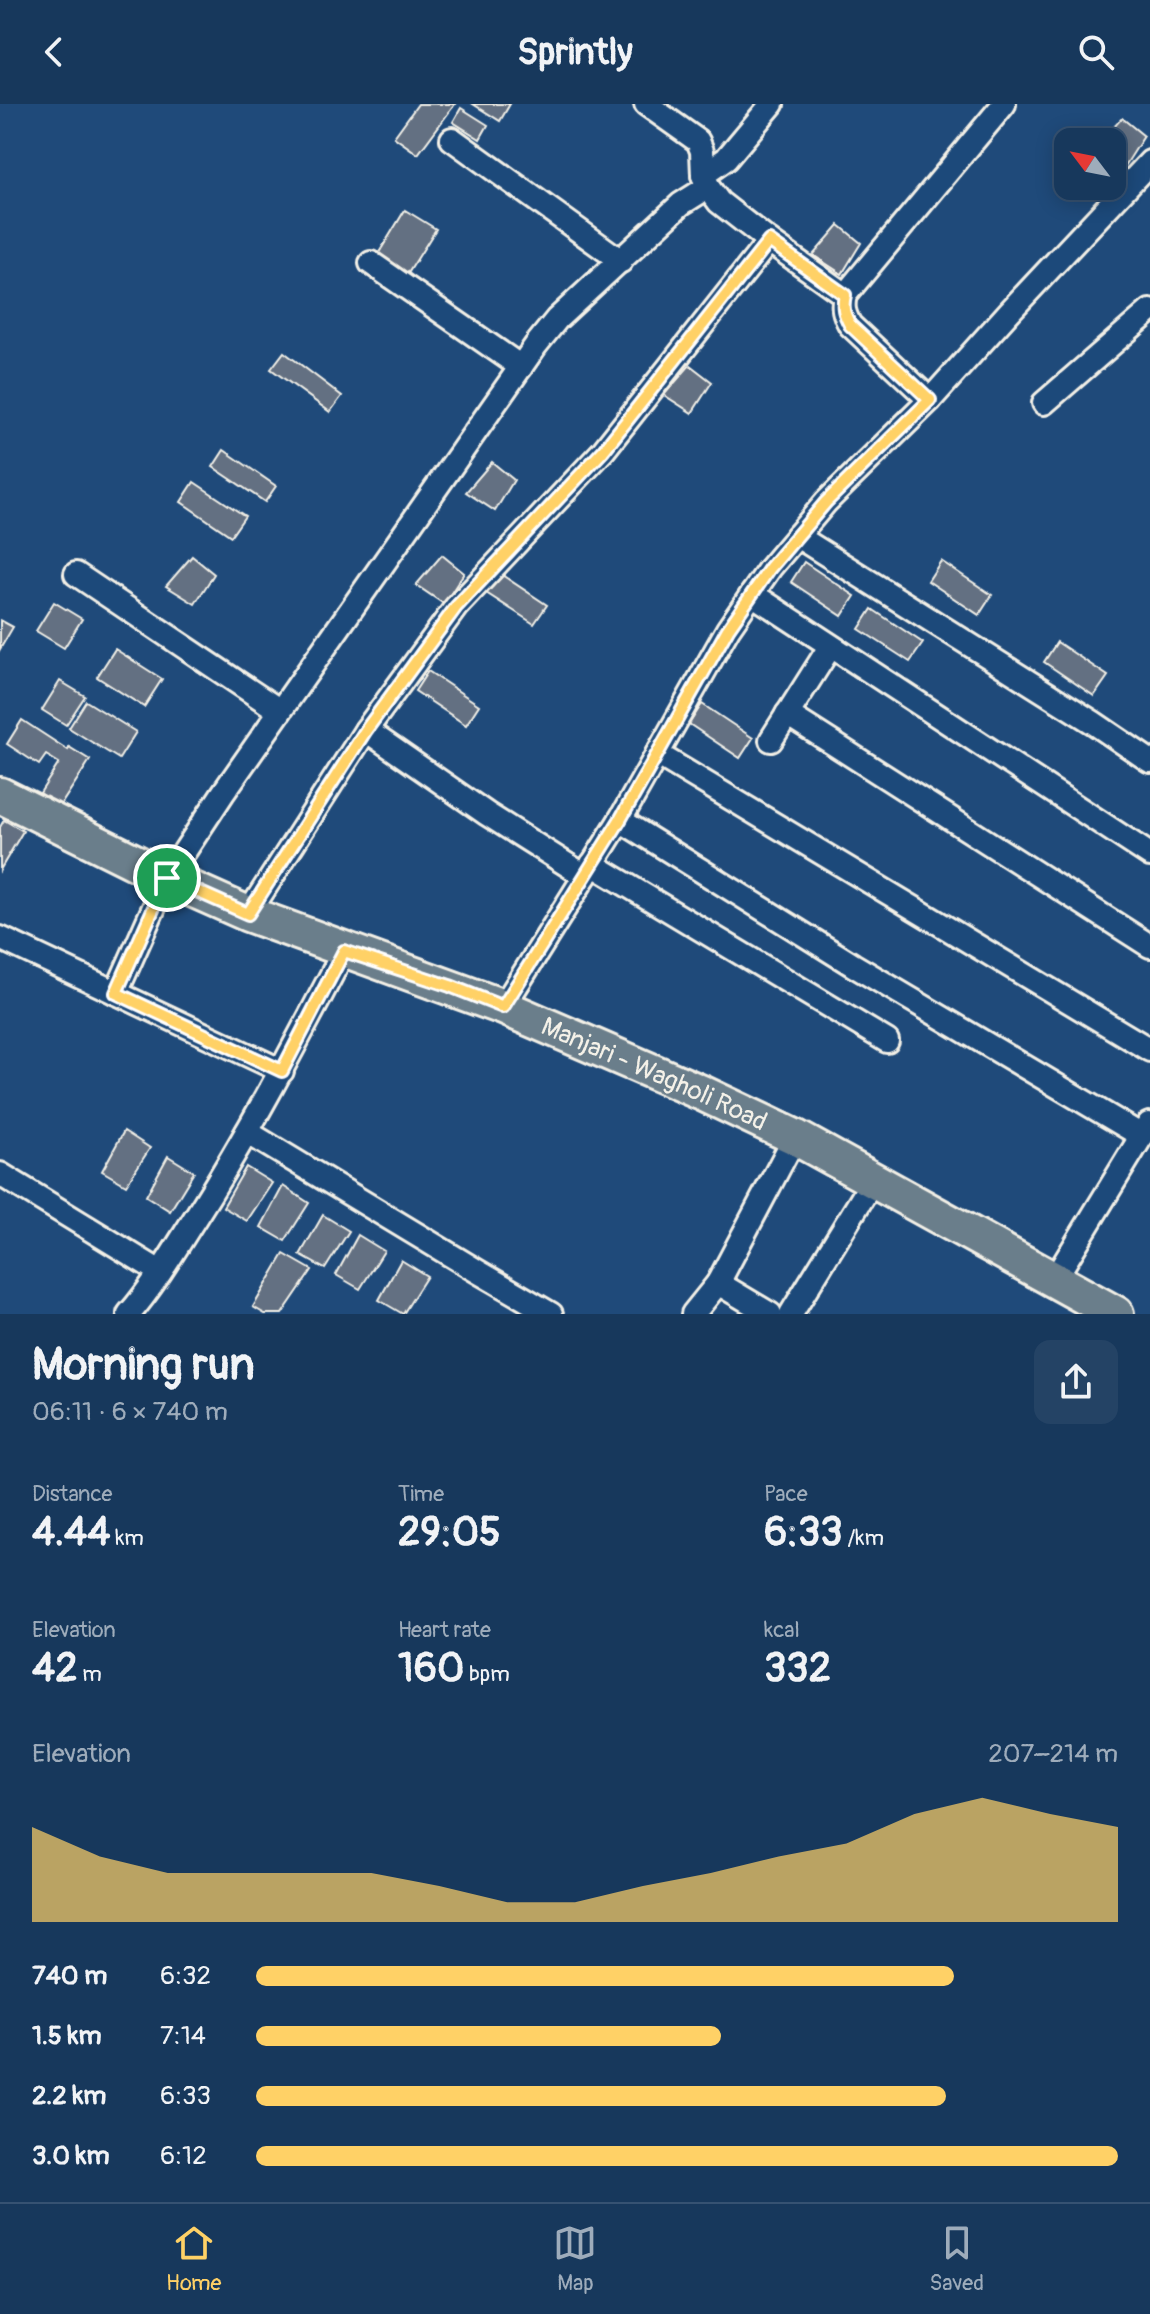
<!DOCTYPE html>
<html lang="en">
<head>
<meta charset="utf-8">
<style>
  :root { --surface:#17385c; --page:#244365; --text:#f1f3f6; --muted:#9eacbb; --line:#365272; --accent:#ffd166 }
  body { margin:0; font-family:Pangolin,sans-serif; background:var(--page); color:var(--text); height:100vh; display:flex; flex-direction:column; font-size:30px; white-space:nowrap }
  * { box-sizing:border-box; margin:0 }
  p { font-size:26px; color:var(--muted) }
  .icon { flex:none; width:44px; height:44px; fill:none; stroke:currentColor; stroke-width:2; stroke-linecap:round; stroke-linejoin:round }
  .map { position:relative; height:1210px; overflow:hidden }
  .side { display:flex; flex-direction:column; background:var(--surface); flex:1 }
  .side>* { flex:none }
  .needle { width:52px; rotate:302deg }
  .tools { position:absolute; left:1054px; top:24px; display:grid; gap:16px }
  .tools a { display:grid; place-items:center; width:72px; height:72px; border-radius:16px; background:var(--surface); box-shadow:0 4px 20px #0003,0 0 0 2px var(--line); font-size:40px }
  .pin { position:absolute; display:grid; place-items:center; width:68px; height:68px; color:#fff; margin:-34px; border:4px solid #fff; border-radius:50%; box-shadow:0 2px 8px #0007 }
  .round { display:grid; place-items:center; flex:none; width:84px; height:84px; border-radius:16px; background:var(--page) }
  .overview { display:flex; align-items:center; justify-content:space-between; height:136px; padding:0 32px }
  h1 { font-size:44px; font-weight:800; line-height:60px }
  .figures { display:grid; grid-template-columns:repeat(3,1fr); gap:12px; height:136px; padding:8px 32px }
  .figures div { display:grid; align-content:center }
  .figures b { font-size:40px; font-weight:800 }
  .figures small { font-size:22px; font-weight:400 }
  .figures p { font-size:22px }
  .chart { height:224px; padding:16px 32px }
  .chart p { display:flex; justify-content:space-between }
  .chart svg { width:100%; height:144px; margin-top:8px; fill:var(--accent); opacity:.7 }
  ul { padding:0 32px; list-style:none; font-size:26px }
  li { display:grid; grid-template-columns:128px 96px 1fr; align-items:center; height:60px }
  li i { height:20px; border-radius:10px; background:var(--accent) }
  header { display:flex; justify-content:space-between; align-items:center; height:104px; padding:0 32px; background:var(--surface); font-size:36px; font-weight:800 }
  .menu { display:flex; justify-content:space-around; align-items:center; height:112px; border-top:2px solid var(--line); background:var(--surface); font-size:22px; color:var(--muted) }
  .menu a { display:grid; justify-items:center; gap:4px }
  .menu .current { color:var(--accent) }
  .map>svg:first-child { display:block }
</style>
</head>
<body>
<header><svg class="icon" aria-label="back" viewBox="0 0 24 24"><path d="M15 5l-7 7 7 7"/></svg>Sprintly<svg class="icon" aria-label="search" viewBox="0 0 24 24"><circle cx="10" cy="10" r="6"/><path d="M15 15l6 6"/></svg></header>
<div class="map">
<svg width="1150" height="1210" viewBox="0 0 1150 1210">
  <rect width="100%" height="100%" fill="#1f4a7a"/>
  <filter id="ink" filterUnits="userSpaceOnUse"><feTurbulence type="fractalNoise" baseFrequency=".0125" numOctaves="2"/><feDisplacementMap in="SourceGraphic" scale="16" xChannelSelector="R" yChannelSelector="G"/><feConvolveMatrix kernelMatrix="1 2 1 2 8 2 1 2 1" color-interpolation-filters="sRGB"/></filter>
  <g filter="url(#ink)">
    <!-- building -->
    <g fill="#637082" stroke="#f4f1e8" stroke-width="2">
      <path d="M418 0H455L418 50 394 33Z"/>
      <path d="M473 0H510L500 17Z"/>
      <path d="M461 4 488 21 480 35 453 18Z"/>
      <path d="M1122 14 1144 32 1125 62 1112 54V38H1100Z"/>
      <path d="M405 106 436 125 407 171 377 152Z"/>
      <path d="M839 121 861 139 842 170 813 151Z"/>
      <path d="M284 248 342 292 330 308 271 265Z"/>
      <path d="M690 261 712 278 692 309 664 291Z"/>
      <path d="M224 346 276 382 265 398 213 363Z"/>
      <path d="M492 358 514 376 495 407 466 388Z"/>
      <path d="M194 378 245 412 231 432 181 398Z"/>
      <path d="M442 451 464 469 444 500 416 481Z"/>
      <path d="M192 452 214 470 195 500 166 482Z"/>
      <path d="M941 457 992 491 979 511 928 477Z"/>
      <path d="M804 458 855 492 842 512 791 478Z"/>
      <path d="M496 467 547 501 534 520 483 487Z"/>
      <path d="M54 498 82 515 64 544 36 527Z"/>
      <path d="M872 505 923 539 910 558 859 525Z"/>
      <path d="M0 516 13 523 0 545Z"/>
      <path d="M1057 538 1108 572 1094 592 1044 558Z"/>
      <path d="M115 545 162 575 144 603 97 573Z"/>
      <path d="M428 567 479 601 466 621 415 587Z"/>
      <path d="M60 577 85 592 66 621 42 606Z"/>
      <path d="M86 597 136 628 119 655 69 624Z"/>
      <path d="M702 600 753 634 740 654 689 620Z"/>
      <path d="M22 616 68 646 69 643 90 656 60 702 40 689 59 659 46 651 39 661 7 640Z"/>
      <path d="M4 716 23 727 0 766V723Z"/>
      <path d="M124 1027 150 1044 126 1081 102 1067Z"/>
      <path d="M168 1052 194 1068 170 1107 146 1092Z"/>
      <path d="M246 1063 272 1079 247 1117 223 1103Z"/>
      <path d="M283 1082 309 1099 285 1137 261 1123Z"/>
      <path d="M323 1111 349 1127 325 1165 300 1151Z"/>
      <path d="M358 1131 384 1147 360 1185 336 1171Z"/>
      <path d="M284 1150 312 1166 282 1210H265L253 1203Z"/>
      <path d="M401 1156 427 1172 403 1210 379 1196Z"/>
    </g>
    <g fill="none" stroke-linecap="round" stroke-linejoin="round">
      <!-- street casing -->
      <g stroke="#f4f1e8" stroke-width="28">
        <g id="street">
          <path d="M646 0 698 37 702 47 703 71 708 83 719 98 769 137 845 191"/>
          <path d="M452 35 621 157"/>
          <path d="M703 71 726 55 772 0"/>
          <path d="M371 159 521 263"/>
          <path d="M930 296 850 221C844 210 842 203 845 191L1004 0"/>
          <path d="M1044 299 1150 207"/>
          <path d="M797 432 1094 619 1150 657"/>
          <path d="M76 470 280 607"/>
          <path d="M752 490 1150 751"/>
          <path d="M787 610 1150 842"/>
          <path d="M366 626 487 710 585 772"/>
          <path d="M771 636 830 543"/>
          <path d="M657 650 1150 946"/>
          <path d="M620 716 853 861 1142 1032"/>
          <path d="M592 760 887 937"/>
          <path d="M248 810 366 626 456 503 603 347 769 137"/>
          <path d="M0 834 282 967"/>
          <path d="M116 889 167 774 223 689 536 241 557 215 681 100 708 83"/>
          <path d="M503 903 620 716 728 525 770 464 826 398 930 296 1010 207 1150 58"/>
          <path d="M247 1028 477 1167 551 1210"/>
          <path d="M0 1070 160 1168"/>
          <path d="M1054 1176 1149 1020"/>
          <path d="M718 1179 770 1210"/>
          <path d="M129 1210C154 1181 174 1147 195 1114 250 1028 297 937 344 847"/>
          <path d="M693 1210 718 1179 795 1033"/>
          <path d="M791 1210 874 1075"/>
        </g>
      </g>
      <!-- primary casing -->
      <g stroke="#f4f1e8" stroke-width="40">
        <g id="primary">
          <path id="s1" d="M0 691 167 774 248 810 503 903 702 989 795 1033 1116 1210"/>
        </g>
      </g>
      <!-- street -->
      <use href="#street" stroke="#1f4a7a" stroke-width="22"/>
      <!-- primary -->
      <use href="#primary" stroke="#6b7e8b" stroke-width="34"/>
    </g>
  </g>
  <g fill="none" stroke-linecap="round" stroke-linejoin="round" filter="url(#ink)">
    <!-- route casing -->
    <g stroke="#fff" stroke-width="16">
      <path id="route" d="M769 137 845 191C842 203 844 210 850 221L930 296 826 398 770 464 728 525 620 716 503 903 450 882 344 847 282 967 116 889 167 774 248 810 366 626 456 503 603 347Z"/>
    </g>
    <!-- route -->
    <use href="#route" stroke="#ffd166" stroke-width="10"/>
  </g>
  <g text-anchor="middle" stroke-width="6" stroke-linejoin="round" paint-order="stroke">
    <!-- street labels -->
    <g font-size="26" fill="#f4f1e8" stroke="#1f4a7a">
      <text dy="9" stroke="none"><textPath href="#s1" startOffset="712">Manjari - Wagholi Road</textPath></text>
    </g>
  </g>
</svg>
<div class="tools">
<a><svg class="needle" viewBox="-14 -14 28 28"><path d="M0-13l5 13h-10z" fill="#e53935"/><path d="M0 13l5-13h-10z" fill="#9eacbb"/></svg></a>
</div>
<div class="pin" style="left:167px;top:774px;background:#1e9e55"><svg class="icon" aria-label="arrive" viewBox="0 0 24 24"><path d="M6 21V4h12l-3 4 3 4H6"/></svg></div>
</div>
<section class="side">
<div class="overview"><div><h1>Morning run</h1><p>06:11 · 6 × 740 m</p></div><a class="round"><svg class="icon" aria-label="share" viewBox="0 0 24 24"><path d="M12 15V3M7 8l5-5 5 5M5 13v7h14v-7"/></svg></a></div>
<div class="figures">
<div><p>Distance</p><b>4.44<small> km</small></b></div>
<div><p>Time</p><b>29:05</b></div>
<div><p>Pace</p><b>6:33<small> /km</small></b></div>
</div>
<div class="figures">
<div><p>Elevation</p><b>42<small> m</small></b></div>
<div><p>Heart rate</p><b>160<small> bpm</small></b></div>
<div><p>kcal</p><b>332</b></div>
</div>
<div class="chart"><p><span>Elevation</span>207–214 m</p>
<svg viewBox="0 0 160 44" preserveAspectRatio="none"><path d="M0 44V15L10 24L20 29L30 29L40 29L50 29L60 33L70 38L80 38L90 33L100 29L110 24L120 20L130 11L140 6L150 11L160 15V44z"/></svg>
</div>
<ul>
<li><b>740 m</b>6:32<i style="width:81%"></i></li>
<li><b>1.5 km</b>7:14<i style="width:54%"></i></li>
<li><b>2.2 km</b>6:33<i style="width:80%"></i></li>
<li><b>3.0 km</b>6:12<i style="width:100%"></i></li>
</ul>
</section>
<nav class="menu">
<a class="current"><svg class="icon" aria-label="home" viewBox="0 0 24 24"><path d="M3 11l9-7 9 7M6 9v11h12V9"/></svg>Home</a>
<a><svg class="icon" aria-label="map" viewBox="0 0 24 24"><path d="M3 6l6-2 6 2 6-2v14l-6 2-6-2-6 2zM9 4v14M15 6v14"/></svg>Map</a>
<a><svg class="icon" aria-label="saved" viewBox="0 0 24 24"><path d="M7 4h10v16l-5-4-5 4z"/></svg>Saved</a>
</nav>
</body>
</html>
